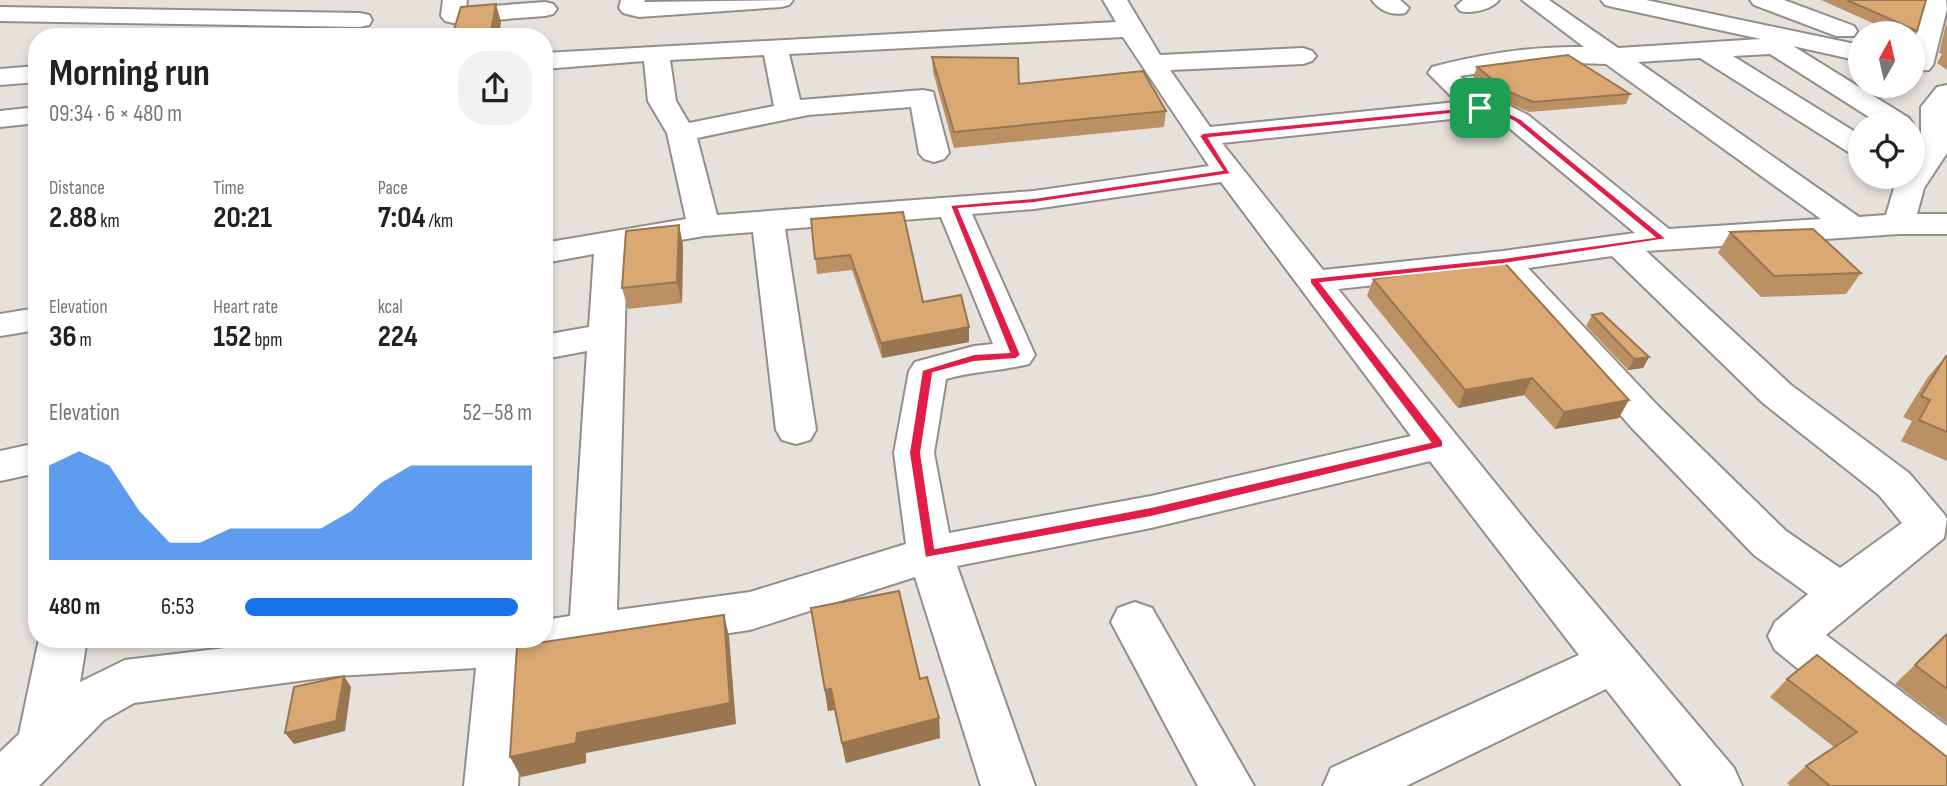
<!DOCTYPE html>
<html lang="en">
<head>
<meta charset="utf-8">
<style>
  :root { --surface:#fff; --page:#f2f2f2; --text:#222; --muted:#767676; --accent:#1a73e8 }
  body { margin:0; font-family:"Sofia Sans Condensed",sans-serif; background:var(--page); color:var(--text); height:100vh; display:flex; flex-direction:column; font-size:26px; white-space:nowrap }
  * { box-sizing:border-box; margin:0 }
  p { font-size:23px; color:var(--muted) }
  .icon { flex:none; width:38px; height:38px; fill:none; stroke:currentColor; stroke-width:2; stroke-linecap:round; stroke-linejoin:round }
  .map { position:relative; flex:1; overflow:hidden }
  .details { position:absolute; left:28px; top:28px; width:525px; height:620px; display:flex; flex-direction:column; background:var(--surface); border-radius:28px; box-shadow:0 4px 10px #0003 }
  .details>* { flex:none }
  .needle { width:46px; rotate:8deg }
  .controls { position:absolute; left:1848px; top:21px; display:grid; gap:14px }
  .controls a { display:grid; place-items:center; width:77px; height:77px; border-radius:50%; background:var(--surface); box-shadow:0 4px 10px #0003; font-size:35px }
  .pin { position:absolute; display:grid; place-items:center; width:60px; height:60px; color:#fff; margin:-30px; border-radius:14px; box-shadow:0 4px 10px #0006 }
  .round { display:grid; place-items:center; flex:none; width:74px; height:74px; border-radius:28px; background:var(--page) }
  .summary { display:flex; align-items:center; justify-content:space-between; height:119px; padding:0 21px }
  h1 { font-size:38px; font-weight:700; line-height:52px }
  .figures { display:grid; grid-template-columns:repeat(3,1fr); gap:10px; height:119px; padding:7px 21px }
  .figures div { display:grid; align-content:center }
  .figures b { font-size:30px; font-weight:700 }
  .figures small { font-size:19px; font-weight:400 }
  .figures p { font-size:19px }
  .chart { height:196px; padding:14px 21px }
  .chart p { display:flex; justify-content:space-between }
  .chart svg { width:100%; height:126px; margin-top:7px; fill:var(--accent); opacity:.7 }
  ul { padding:0 21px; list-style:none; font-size:23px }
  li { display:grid; grid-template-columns:112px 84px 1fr; align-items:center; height:52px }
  li i { height:18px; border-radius:9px; background:var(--accent) }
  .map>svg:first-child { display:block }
</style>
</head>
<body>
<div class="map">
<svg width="1947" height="786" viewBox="0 0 1947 786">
  <rect width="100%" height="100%" fill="#e6e1db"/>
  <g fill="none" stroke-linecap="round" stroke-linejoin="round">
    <!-- minor casing -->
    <g stroke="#938e89" stroke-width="4">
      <g id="minor">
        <path d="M443 0H467L466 8 545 2 553 4 557 9 553 14 545 16 453 23 445 21 441 16Z"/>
        <path d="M621 0H645L644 2 793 0 789 5 781 7 639 17 623 13 619 8Z"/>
        <path d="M1103 0H1127L1160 55 1303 48 1312 51 1316 56 1312 61 1303 64 1170 70 1210 127 1457 102 1428 73 1432 67C1481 54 1533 46 1584 47L1522 0H1549L1618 48 1761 39 1613 7 1605 5 1601 0H1646L1860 45V61L1793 46 1909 118 1913 124H1880L1770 54 1733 56 1860 135V156L1850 153 1700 58 1638 62 1859 217 1886 215 1894 188 1901 177H1913V160L1921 147V107L1937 87 1947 85V153L1924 188 1917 214H1947V234H1899L1646 251 1791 385 1909 473 1944 514 1947 519 1944 538 1826 635 1947 726V781L1928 774 1775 650 1768 636 1775 622 1808 594 1754 555 1631 427 1495 272 1338 289 1534 531 1734 768 1742 786H1682L1606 689 1406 786H1323L1331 768 1579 655 1430 461 1151 528 957 566 1035 786H981L915 577 750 630 525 663 518 786H464L476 668 336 676 134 703 104 720 39 786H0V752L19 734 39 639H87L80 682 125 660 299 639H544V620L570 616 587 351 544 359V335L589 327 594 254 544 263V243L686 219 667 133 648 101 644 61 544 69V53L1116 22ZM1123 37 1209 166 1034 191 717 215 697 138 808 115 911 107 919 153 924 159 934 162 944 159 949 153 933 92 923 90 800 100 789 54ZM764 55 774 106 689 123 676 101 670 60ZM1550 62 1606 64 1821 219 1669 229 1528 115 1508 105 1489 101 1460 76ZM1480 116 1508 127 1635 233 1503 251 1323 270 1222 143ZM1221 182 1411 436 1151 496 949 533 934 453 946 379C973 371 1002 371 1029 364L1035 355 972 214 1034 209ZM941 217 993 344 974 346 915 362 909 371 894 453 906 544 750 592 617 610 627 249 704 236 753 232 776 430 782 440 796 444 810 440 816 430 785 229ZM1612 256 1763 403 1879 495 1902 523 1840 568 1786 531 1659 407 1528 268Z"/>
        <path d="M1372 0H1400L1409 8 1405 13C1392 16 1380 11 1372 0Z"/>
        <path d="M1463 0H1499C1491 10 1471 14 1460 11L1456 6Z"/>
        <path d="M1750 0H1784L1854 26 1857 31 1854 36H1836L1754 5Z"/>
        <path d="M1922 0H1946L1947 9 1933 65 1929 70 1913 71V45L1924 6Z"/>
        <path d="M0 7 360 13 369 15 372 20 369 25 360 27 0 21Z"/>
        <path d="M37 66V82L0 85V69Z"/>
        <path d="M37 107V123L0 127V111Z"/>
        <path d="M37 308V330L0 336V314Z"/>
        <path d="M37 443V473L0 481V451Z"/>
        <path d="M1135 602 1152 608 1254 786H1198L1111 622 1118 608Z"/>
      </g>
    </g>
    <!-- minor -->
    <use href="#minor" fill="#fff" fill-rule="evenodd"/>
  </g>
  <!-- wall -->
  <g fill="#bb9063">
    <path d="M1821 0H1926L1917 31 1913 39V33H1895Z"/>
    <path d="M1947 20V70L1937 63 1942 54 1939 53Z"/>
    <path d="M932 57 1019 84 1166 111 1164 127 954 148 933 72Z"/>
    <path d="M1477 67 1630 94 1626 104 1529 112 1503 101 1473 77Z"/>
    <path d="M811 219 923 302 969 342 882 358 852 270 817 274Z"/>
    <path d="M679 225 683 246 682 303 628 309 622 288Z"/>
    <path d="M1730 232 1861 273 1846 294 1761 297 1718 253Z"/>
    <path d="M1373 279 1619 418 1555 429 1524 395 1458 408 1367 296Z"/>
    <path d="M1592 315 1649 357 1643 368 1628 370 1586 326Z"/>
    <path d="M1946 356 1947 357V461L1901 441 1912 421 1903 417 1928 377Z"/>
    <path d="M811 608 920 679 939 718 940 738 846 763 834 710 828 711Z"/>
    <path d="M1947 634V723L1895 684Z"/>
    <path d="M1787 679 1947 786H1790L1787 783 1806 766 1834 747 1770 697Z"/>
  </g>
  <!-- shaded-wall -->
  <g fill="#997650">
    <path d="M496 4 501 22 499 37H452V36Z"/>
    <path d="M679 225 683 246 682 303 677 282Z"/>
    <path d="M969 327V342L882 358 881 343Z"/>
    <path d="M1649 357 1643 368 1628 370 1634 359Z"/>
    <path d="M1532 378 1524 395 1458 408 1465 390Z"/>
    <path d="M1629 400 1619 418 1555 429 1564 412Z"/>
    <path d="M724 615 729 636 736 724 586 753V763L521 777 510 757 577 733Z"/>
    <path d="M344 676 351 687 345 731 294 744 285 733Z"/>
    <path d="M831 689 834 710 828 711 825 690Z"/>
    <path d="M939 718 940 738 846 763 842 743Z"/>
  </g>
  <!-- building -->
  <g fill="#daa873" stroke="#997650" stroke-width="2">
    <path d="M1847 0H1926L1917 31Z"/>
    <path d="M496 4 491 32 452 36 461 7Z"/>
    <path d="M1568 55 1630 94 1533 102 1507 91 1477 67Z"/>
    <path d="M932 57 1018 58 1019 84 1143 71 1166 111 954 132Z"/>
    <path d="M903 212 923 302 961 295 969 327 881 343 850 255 815 259 811 219Z"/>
    <path d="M679 225 677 282 622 288 626 231Z"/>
    <path d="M1813 229 1861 273 1774 276 1730 232Z"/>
    <path d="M1503 261 1629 400 1564 412 1532 378 1465 390 1373 279Z"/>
    <path d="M1602 313 1649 357 1634 359 1592 315Z"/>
    <path d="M1946 356 1947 357V432L1919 420 1930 400 1921 396Z"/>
    <path d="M899 591 920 679 927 677 939 718 842 743 831 689 825 690 811 608Z"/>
    <path d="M724 615 730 703 577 733 576 743 510 757 517 646Z"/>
    <path d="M1947 634V689L1915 665Z"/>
    <path d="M1817 655 1947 757V786H1828L1829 785 1806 766 1857 732 1787 679Z"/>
    <path d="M344 676 336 721 285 733 294 687Z"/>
  </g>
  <!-- route -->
  <path fill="#e11d48" stroke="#fff" stroke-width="2" fill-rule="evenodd" d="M1480 106 1501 109 1521 119 1667 239 1503 264 1321 283 1443 441V447L1151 517 925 558 909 453 922 370 974 354 1009 352 950 205 1034 198 1222 170 1199 136 1203 133ZM1480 111 1496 113 1515 122 1654 237 1503 258 1310 278V283L1430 442 1151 507 935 548 921 453 933 373 974 362 1016 359 1021 355 959 209 1034 203 1231 174 1209 138Z"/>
</svg>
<div class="controls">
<a><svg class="needle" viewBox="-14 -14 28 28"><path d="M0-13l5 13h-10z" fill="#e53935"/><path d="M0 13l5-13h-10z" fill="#767676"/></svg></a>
<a><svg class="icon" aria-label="locate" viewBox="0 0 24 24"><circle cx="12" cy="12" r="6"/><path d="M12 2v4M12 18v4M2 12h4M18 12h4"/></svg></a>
</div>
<div class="pin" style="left:1480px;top:108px;background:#1e9e55"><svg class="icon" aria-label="arrive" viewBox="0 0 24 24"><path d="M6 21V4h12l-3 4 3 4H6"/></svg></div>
<section class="details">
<div class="summary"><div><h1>Morning run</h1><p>09:34 · 6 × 480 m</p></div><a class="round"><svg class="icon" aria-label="share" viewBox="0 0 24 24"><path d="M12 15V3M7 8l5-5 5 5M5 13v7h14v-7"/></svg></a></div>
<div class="figures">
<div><p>Distance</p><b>2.88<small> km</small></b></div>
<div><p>Time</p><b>20:21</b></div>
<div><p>Pace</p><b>7:04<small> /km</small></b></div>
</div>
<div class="figures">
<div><p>Elevation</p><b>36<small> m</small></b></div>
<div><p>Heart rate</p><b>152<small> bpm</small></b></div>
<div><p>kcal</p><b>224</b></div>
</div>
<div class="chart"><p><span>Elevation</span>52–58 m</p>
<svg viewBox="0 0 160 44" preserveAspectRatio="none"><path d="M0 44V11L10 6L20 11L30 27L40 38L50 38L60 33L70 33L80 33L90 33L100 27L110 17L120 11L130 11L140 11L150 11L160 11V44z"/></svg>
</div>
<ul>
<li><b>480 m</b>6:53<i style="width:95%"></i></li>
</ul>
</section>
</div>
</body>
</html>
